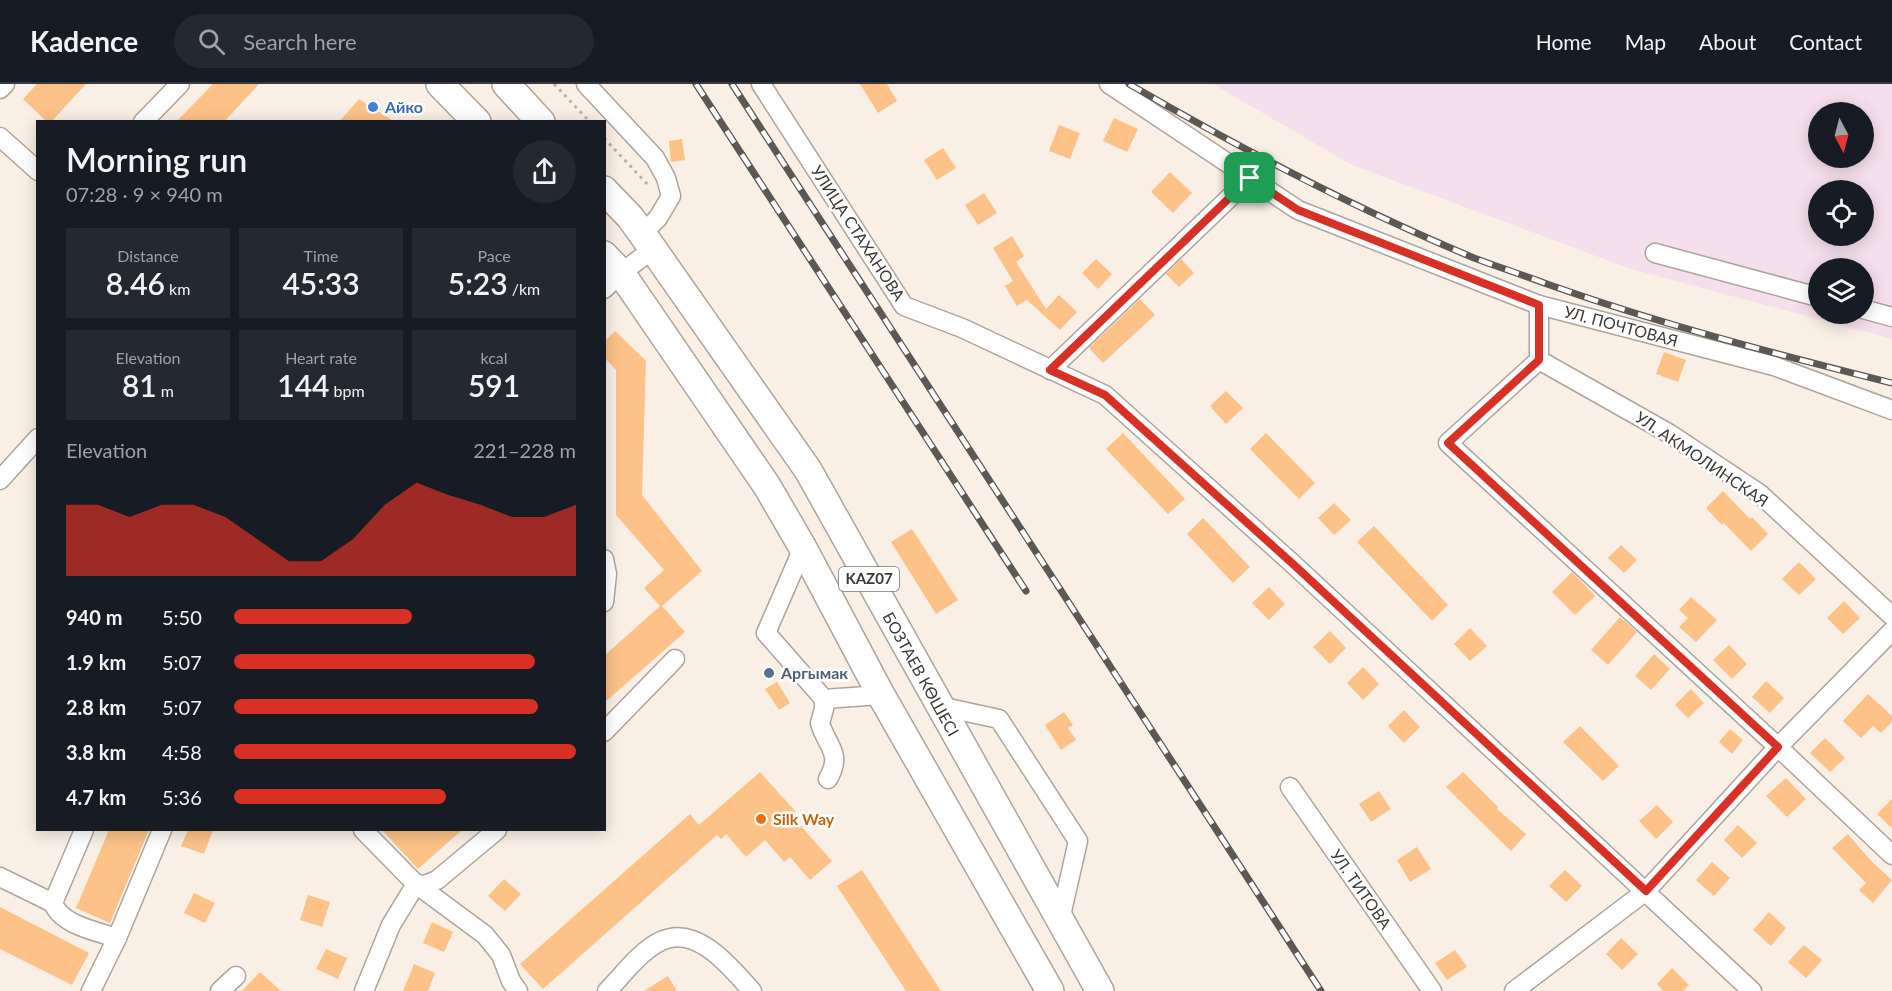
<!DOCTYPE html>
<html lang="en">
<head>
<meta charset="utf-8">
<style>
  :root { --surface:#171b24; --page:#242831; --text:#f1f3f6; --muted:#9ea1a6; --line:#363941; --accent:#d93025 }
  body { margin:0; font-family:Lato,sans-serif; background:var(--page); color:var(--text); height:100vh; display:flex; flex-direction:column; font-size:22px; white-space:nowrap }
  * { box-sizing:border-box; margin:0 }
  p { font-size:20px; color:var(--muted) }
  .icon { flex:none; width:33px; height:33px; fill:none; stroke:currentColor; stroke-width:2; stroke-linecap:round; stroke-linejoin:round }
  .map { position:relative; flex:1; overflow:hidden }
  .sheet { position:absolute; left:36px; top:36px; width:570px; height:711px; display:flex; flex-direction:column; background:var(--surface); border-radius:0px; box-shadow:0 3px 15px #0003 }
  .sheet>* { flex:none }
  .needle { width:39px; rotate:173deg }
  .tools { position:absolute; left:1808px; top:18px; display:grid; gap:12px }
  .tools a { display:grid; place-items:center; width:66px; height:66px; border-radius:50%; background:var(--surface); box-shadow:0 3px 15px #0003; font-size:30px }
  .pin { position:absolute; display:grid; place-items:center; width:51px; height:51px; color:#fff; margin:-26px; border-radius:12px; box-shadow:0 3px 9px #0006 }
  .round { display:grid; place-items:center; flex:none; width:63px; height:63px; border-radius:32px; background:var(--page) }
  .overview { display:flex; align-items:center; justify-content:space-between; height:102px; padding:0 30px }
  h1 { font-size:33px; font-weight:600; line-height:45px }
  .metrics { display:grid; grid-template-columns:repeat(3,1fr); gap:9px; height:102px; padding:6px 30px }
  .metrics div { display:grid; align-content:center; border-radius:0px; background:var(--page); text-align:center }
  .metrics b { font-size:30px; font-weight:600 }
  .metrics small { font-size:16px; font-weight:400 }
  .metrics p { font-size:16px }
  .chart { height:168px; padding:12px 30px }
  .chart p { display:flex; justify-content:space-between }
  .chart svg { width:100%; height:108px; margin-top:6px; fill:var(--accent); opacity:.7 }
  ul { padding:0 30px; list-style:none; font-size:20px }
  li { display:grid; grid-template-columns:96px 72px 1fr; align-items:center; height:45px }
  li i { height:15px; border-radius:8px; background:var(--accent) }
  header { display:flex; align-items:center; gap:36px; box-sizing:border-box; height:84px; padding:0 30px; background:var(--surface); border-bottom:2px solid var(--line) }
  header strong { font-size:28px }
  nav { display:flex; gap:33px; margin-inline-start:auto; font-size:21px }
  .search { width:420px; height:54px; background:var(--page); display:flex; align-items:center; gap:15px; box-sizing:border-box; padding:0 21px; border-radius:33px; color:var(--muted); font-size:22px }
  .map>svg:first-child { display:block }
</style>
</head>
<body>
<header>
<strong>Kadence</strong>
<div class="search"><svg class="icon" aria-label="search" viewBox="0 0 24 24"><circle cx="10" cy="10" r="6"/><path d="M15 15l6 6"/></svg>Search here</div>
<nav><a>Home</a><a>Map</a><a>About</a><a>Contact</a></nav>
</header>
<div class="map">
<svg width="1892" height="907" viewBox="0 0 1892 907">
  <rect width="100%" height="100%" fill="#f9efe5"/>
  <!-- industrial -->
  <path fill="#f6dfec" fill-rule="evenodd" d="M1213 0H1892V255L1631 185 1352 81ZM1818 28H1863V74H1818ZM1818 106H1863V152H1818ZM1818 184H1863V230H1818Z"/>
  <!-- building -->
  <g fill="#fcc288">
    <path d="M37 0H86L51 38H47L23 15Z"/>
    <path d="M213 0H259L224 38H176Z"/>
    <path d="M860 0H887L897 17 878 29Z"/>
    <path d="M359 15 395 38H339Z"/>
    <path d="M1114 34 1138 45 1127 68 1103 57Z"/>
    <path d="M1059 41 1080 49 1070 75 1049 67Z"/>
    <path d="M682 55 685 76 671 78 669 57Z"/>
    <path d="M943 64 956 84 937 96 924 76Z"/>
    <path d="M1170 88 1192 109 1173 129 1151 108Z"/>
    <path d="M984 109 997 129 978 141 965 121Z"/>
    <path d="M1012 152 1024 172 1016 178 1046 225 1059 211 1077 228 1060 246 1027 216 1017 222 1005 202 1013 197 993 164Z"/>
    <path d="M1096 175 1112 190 1098 205 1082 189Z"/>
    <path d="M1181 175 1194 189 1179 203 1166 190Z"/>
    <path d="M1140 215 1155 231 1103 279 1089 264Z"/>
    <path d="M615 247 646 277 642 411 702 487 662 522 685 548 604 619V572L660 522 644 504 664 486 616 431V286L604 273V258Z"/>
    <path d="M1664 268 1686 276 1678 298 1656 290Z"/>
    <path d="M1226 307 1243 324 1226 340 1210 322Z"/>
    <path d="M1123 349 1185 415 1168 430 1106 365Z"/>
    <path d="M1266 349 1315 399 1299 415 1250 365Z"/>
    <path d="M1723 407 1750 435 1752 433 1768 450 1751 467 1724 439 1722 441 1706 424Z"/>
    <path d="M1334 419 1351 436 1334 451 1318 434Z"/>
    <path d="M1203 434 1250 483 1233 499 1187 450Z"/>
    <path d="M1374 442 1448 521 1432 537 1357 458Z"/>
    <path d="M912 445 958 516 936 530 891 458Z"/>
    <path d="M1621 461 1637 476 1624 489 1608 474Z"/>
    <path d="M1799 478 1816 495 1799 511 1782 495Z"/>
    <path d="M1572 488 1595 512 1575 531 1552 508Z"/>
    <path d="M1269 503 1285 520 1269 536 1252 519Z"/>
    <path d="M1691 513 1717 536 1696 558 1679 543 1688 534 1679 526Z"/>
    <path d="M1844 517 1860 534 1843 550 1827 534Z"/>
    <path d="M1620 533 1637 548 1608 581 1591 566Z"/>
    <path d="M1470 544 1487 562 1470 577 1454 560Z"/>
    <path d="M1330 547 1346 564 1330 580 1313 563Z"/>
    <path d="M1729 561 1747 580 1732 595 1713 576Z"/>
    <path d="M1654 570 1670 585 1651 606 1635 592Z"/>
    <path d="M1363 583 1379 600 1363 616 1347 599Z"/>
    <path d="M1766 597 1784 614 1770 629 1752 613Z"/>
    <path d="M777 598 790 619 779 626 765 605Z"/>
    <path d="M1691 605 1704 619 1688 634 1675 621Z"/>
    <path d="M1868 610 1892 632V638L1881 649 1873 642 1861 654 1843 637Z"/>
    <path d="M1404 626 1420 643 1404 659 1388 642Z"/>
    <path d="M1064 628 1073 641 1068 644 1076 656 1061 666 1045 641Z"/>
    <path d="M1580 642 1619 682 1603 697 1563 658Z"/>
    <path d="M1730 645 1743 656 1732 670 1719 658Z"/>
    <path d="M1825 654 1845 674 1830 688 1810 669Z"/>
    <path d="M760 688 796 728 792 732 832 777 810 796 790 773 784 778 765 756 746 773 726 750 721 755 717 751 543 905 520 880 690 730 699 741Z"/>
    <path d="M1463 688 1498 723 1497 725 1526 750 1511 767 1446 703Z"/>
    <path d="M1786 694 1806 715 1787 733 1766 712Z"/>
    <path d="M1379 707 1391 725 1371 738 1359 720Z"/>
    <path d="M1892 715V744L1877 730Z"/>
    <path d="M1657 721 1673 738 1656 755 1639 737Z"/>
    <path d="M1738 741 1757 759 1742 774 1724 756Z"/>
    <path d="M109 746H149L110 839 76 824Z"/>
    <path d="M188 746H213L204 770 181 762Z"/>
    <path d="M382 746H462L418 785Z"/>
    <path d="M1848 750 1870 776 1892 796 1873 819 1859 806 1866 799 1832 764Z"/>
    <path d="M1417 763 1431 785 1410 798 1397 776Z"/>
    <path d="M1712 778 1730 794 1714 812 1696 796Z"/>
    <path d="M862 786 941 907H906L837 802Z"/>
    <path d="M1565 786 1582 802 1566 818 1549 802Z"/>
    <path d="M504 795 521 810 505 827 488 812Z"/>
    <path d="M194 809 215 819 205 839 184 829Z"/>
    <path d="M308 811 330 818 322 843 300 836Z"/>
    <path d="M0 823 89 869 72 901 0 865Z"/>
    <path d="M1769 828 1786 844 1771 862 1753 846Z"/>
    <path d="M432 838 453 848 444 868 423 859Z"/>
    <path d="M1621 854 1638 870 1622 886 1606 870Z"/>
    <path d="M1804 861 1822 876 1806 894 1788 878Z"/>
    <path d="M326 865 347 874 338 895 316 885Z"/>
    <path d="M1455 866 1467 883 1447 896 1435 879Z"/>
    <path d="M414 880 435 889 428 907H403Z"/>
    <path d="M1672 884 1689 901 1683 907H1663L1657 900Z"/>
    <path d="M260 888 281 907H242Z"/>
    <path d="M668 892 677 907H644Z"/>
  </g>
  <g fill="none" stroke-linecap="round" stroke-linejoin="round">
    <!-- minor casing -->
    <g stroke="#aea49b" stroke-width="21">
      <g id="minor">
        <path d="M586 0 655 74 666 94 671 112 658 134 642 150"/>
        <path d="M761 0 904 222 962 244 1105 311 1293 480 1752 907"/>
        <path d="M1109 0 1298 126 1539 221 1774 282 1892 326"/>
        <path d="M0 5 5 0"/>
        <path d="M143 38 180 0"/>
        <path d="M0 53 38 87"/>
        <path d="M1655 169 1818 213"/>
        <path d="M604 205 621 189 653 165"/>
        <path d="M1539 221V276L1670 350 1760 410 1892 532"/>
        <path d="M1863 225 1892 233"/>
        <path d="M1539 276 1448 359 1778 663 1892 771"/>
        <path d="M1050 286 1250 94"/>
        <path d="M0 396 38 354"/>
        <path d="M803 464 766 549 824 615 881 611"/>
        <path d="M604 475 607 490 604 518"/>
        <path d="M824 615V625L820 639C827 663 843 669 828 695"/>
        <path d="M939 622 999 635 1078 757 1060 836"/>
        <path d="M604 648 675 575"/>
        <path d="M1290 703 1432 907"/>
        <path d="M84 746 53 819C61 841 96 847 117 854"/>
        <path d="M363 746 416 800 485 851 501 871 511 897 518 907"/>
        <path d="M0 793 53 819"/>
        <path d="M416 800 425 801 437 796 497 746"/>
        <path d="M91 907 117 854 162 746"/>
        <path d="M220 907 236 892"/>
        <path d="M364 907 391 841 416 800"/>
        <path d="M607 907C623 891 640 867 661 857 697 840 731 884 752 907"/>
        <path d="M1514 907 1646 807 1778 663 1892 547"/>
      </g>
    </g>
    <!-- highway casing -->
    <g stroke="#aea49b" stroke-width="30">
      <g id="highway">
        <path d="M440 0 477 38"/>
        <path d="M506 0 541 38"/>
        <path d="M604 106 630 133 653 165 808 386 1100 907"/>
        <path d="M604 171 621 189 767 402 803 464 881 611 1050 907"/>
      </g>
    </g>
    <!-- path -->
    <g stroke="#bbb3ab" stroke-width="3" stroke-dasharray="3 4.5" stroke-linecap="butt">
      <path d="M554 0 590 38"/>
      <path d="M604 54 650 103"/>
    </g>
    <!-- minor -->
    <use href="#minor" stroke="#fff" stroke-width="18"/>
    <!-- highway -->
    <use href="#highway" stroke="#fff" stroke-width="27"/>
    <!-- rail casing -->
    <g stroke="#5d5853" stroke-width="7">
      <g id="rail">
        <path d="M696 0 1026 507"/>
        <path d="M732 0 1321 907"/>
        <path d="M1129 0C1241 65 1354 124 1474 174 1498 183 1523 191 1547 200 1660 240 1775 270 1892 299"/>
      </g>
    </g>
    <!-- rail -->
    <use href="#rail" stroke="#fff" stroke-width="4.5" stroke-dasharray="14" stroke-linecap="butt"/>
  </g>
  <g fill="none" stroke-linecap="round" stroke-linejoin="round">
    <!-- route casing -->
    <g stroke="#fff" stroke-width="12">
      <path id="route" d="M1250 94 1298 126 1539 221V276L1448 359 1778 663 1646 807 1293 480 1105 311 1050 286Z"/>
    </g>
    <!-- route -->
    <use href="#route" stroke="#d93025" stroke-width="8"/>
  </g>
  <!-- markers -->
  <circle fill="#3f7fe0" stroke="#fff" stroke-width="2" cx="373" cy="23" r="6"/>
  <circle fill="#5c6f8a" stroke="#fff" stroke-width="2" cx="769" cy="589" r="6"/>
  <circle fill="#e8710a" stroke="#fff" stroke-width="2" cx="761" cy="735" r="6"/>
  <g text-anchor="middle" stroke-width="5" stroke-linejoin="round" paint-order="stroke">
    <!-- shield labels -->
    <rect fill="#fff" stroke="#777472" stroke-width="1.5" x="839" y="483" width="60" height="24" rx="4.5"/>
    <g font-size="15" font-weight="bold" fill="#3d3935">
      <text x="869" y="500">KAZ07</text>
    </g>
    <!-- shop labels -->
    <g font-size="16" font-weight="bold" fill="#366cbe" stroke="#fff" text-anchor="start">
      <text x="385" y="29">Айко</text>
    </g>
    <!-- street labels -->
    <g font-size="16" fill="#3d3935" stroke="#fff">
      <text transform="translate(858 149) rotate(57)" y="6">УЛИЦА СТАХАНОВА</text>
      <text transform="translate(1621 242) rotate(15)" y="6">УЛ. ПОЧТОВАЯ</text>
      <text transform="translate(1702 375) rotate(34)" y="6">УЛ. АКМОЛИНСКАЯ</text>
      <text transform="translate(921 590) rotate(61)" y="6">БОЗТАЕВ КӨШЕСІ</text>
      <text transform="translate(1361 805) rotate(55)" y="6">УЛ. ТИТОВА</text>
    </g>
    <!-- service labels -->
    <g font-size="16" font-weight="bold" fill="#4e5e75" stroke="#fff" text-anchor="start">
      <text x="781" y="595">Аргымак</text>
    </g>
    <!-- food labels -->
    <g font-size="16" font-weight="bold" fill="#c56008" stroke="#fff" text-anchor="start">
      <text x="773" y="741">Silk Way</text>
    </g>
  </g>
</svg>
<div class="tools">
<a><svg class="needle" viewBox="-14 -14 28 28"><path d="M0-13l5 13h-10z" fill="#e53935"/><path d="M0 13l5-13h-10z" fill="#9ea1a6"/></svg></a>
<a><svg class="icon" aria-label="locate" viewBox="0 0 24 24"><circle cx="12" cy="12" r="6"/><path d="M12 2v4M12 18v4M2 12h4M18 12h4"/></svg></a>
<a><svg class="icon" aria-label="layers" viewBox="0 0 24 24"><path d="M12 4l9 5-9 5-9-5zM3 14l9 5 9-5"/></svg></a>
</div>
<div class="pin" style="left:1250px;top:94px;background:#1e9e55"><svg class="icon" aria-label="arrive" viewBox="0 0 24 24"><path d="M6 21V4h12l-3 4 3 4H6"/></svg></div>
<section class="sheet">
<div class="overview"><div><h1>Morning run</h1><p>07:28 · 9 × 940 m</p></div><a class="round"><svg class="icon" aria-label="share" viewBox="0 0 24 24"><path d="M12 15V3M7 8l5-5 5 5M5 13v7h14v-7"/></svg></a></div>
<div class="metrics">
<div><p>Distance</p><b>8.46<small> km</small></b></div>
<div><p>Time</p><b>45:33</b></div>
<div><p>Pace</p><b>5:23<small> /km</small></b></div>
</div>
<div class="metrics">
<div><p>Elevation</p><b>81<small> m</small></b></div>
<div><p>Heart rate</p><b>144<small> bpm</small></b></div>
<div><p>kcal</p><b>591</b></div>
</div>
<div class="chart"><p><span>Elevation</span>221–228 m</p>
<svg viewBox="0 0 160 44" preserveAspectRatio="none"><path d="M0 44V15L10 15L20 20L30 15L40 15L50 20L60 29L70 38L80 38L90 29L100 15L110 6L120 11L130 15L140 20L150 20L160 15V44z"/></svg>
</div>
<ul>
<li><b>940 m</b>5:50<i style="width:52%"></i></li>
<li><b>1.9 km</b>5:07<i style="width:88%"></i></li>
<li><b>2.8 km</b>5:07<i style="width:89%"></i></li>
<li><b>3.8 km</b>4:58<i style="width:100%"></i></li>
<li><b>4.7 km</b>5:36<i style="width:62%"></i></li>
</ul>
</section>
</div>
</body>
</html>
